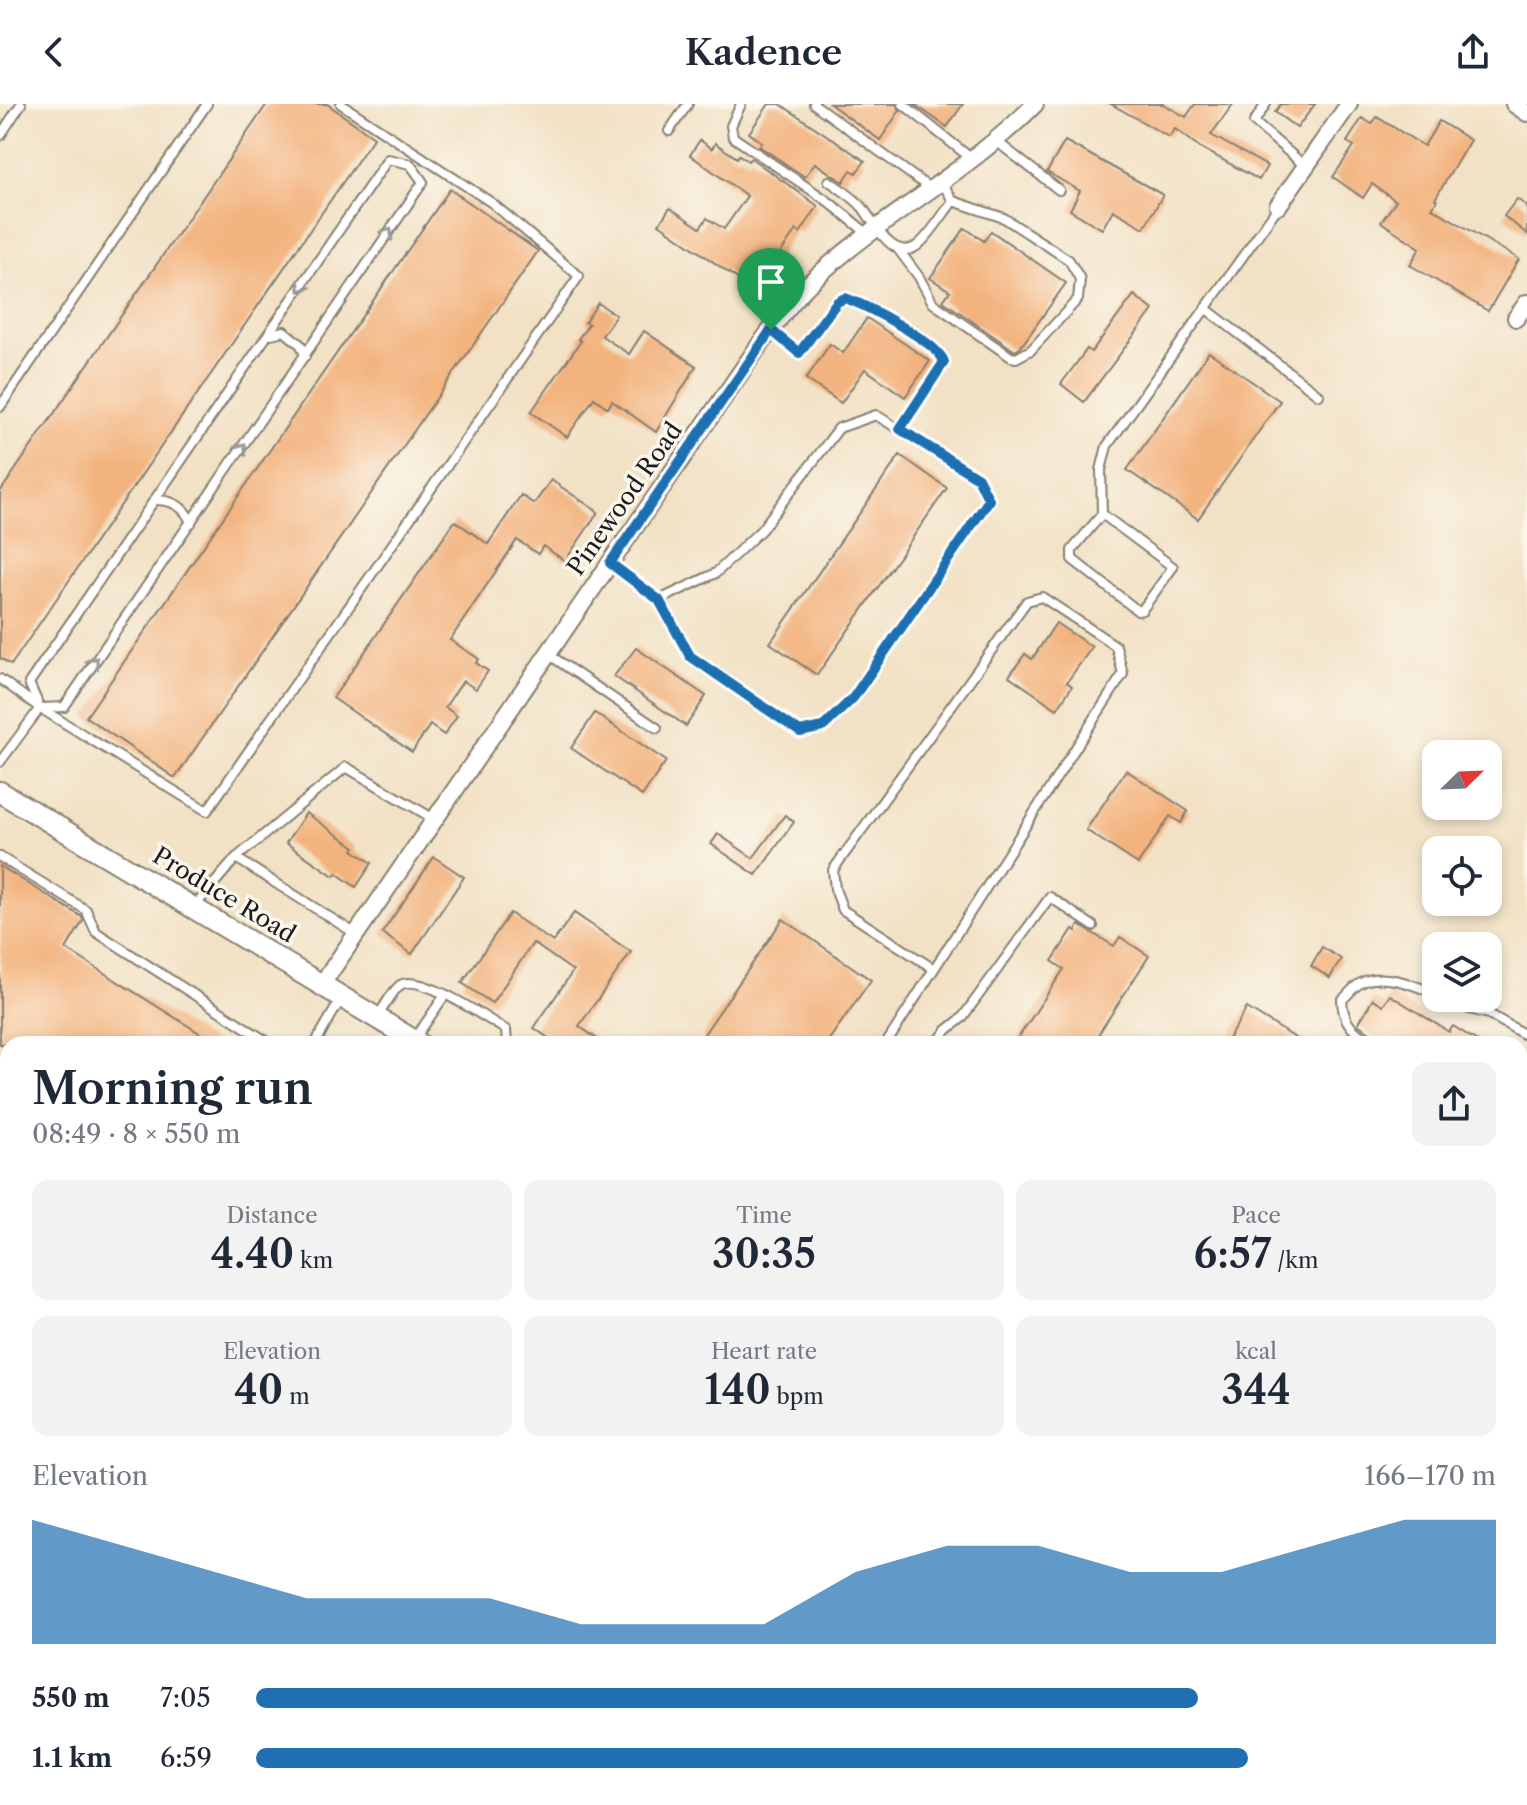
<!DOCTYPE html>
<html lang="en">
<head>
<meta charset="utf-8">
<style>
  :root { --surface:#fff; --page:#f2f2f3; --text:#1f2937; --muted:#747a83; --accent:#1f6fb2 }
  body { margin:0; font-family:"Libre Caslon Text",serif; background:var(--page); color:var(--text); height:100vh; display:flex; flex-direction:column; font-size:30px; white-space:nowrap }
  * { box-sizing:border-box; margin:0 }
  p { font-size:26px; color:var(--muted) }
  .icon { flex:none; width:44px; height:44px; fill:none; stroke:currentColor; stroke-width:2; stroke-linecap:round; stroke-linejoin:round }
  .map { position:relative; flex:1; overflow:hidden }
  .side { position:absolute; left:0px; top:932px; width:1528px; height:770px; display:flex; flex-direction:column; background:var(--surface); border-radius:24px 24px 0 0; box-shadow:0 4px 12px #0003 }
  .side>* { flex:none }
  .needle { width:52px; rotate:67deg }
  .buttons { position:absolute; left:1422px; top:636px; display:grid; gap:16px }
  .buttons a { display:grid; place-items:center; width:80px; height:80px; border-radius:16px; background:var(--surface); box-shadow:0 4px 12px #0003; font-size:40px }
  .pin { position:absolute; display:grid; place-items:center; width:68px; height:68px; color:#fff; margin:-82px -34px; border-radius:50% 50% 50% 0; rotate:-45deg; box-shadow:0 0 8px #0007 }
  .pin .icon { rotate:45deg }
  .round { display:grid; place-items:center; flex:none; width:84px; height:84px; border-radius:16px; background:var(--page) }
  .headline { display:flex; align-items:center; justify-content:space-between; height:136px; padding:0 32px }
  h1 { font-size:44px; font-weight:600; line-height:60px }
  .stats { display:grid; grid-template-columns:repeat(3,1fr); gap:12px; height:136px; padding:8px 32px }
  .stats div { display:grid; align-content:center; border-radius:16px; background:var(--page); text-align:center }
  .stats b { font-size:40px; font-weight:600 }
  .stats small { font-size:22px; font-weight:400 }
  .stats p { font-size:22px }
  .chart { height:224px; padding:16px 32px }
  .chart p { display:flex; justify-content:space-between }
  .chart svg { width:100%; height:144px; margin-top:8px; fill:var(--accent); opacity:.7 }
  ul { padding:0 32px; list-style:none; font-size:26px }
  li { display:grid; grid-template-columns:128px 96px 1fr; align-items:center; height:60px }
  li i { height:20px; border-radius:10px; background:var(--accent) }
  header { display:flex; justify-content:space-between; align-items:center; height:104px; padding:0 32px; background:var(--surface); font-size:36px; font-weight:600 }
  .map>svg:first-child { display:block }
</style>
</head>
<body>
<header><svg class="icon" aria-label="back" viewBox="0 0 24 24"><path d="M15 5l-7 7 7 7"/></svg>Kadence<svg class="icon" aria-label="share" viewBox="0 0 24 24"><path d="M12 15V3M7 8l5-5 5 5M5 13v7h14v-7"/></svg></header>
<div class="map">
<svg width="1527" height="1701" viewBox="0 0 1527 1701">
  <rect width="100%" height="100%" fill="#fbf7ec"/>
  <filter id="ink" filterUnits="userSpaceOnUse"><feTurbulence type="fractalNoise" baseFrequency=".0125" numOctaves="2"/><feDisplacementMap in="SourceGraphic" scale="16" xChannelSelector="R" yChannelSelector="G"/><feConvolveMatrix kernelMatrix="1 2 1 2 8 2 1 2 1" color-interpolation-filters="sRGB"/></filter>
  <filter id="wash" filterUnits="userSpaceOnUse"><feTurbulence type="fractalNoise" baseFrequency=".006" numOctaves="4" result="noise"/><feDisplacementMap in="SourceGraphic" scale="32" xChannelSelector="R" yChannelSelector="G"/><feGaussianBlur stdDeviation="1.8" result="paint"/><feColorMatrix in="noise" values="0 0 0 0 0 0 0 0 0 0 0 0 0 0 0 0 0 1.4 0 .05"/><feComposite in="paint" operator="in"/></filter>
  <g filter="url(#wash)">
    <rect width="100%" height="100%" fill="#f2e1c4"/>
    <g id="blocks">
      <!-- building -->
      <g fill="#f3b37e">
        <path d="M267 0H327L374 33 11 561 0 554V388Z"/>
        <path d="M769 0H780L865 57 856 69 851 66 843 78 815 59 805 73 759 42 762 38 749 29Z"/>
        <path d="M830 0H896L900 6 880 36Z"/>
        <path d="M914 0H963L947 23Z"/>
        <path d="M1111 0H1163L1186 13 1195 0H1233L1211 31 1267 62 1259 76 1201 44 1175 25 1169 33Z"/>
        <path d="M1281 0H1315L1297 24 1275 8Z"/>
        <path d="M1377 13 1424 42 1439 17 1470 36 1435 95 1437 97 1432 104 1519 155 1488 207 1410 161 1420 144 1381 118 1396 97 1372 80 1363 94 1333 73 1354 42 1347 38 1362 14 1372 20Z"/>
        <path d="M700 36 712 45 715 39 737 54 739 51 748 57 751 54 818 102 800 129 796 126 755 187 659 120 670 104 700 124 707 114 724 125 747 92 690 51Z"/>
        <path d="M1065 37 1163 91 1144 124 1113 106 1102 125 1070 106 1080 87 1047 68Z"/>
        <path d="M450 85 538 147 175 674 86 613Z"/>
        <path d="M1517 95 1527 102V130L1504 112Z"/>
        <path d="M965 124 984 137 991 127 1066 179 1020 244 1015 247 943 197 950 187 930 174Z"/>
        <path d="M1134 191 1153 206 1084 298 1061 280 1087 245 1091 248Z"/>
        <path d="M598 199 616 211 602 232 629 250 644 227 696 262 656 328 612 297 608 304 594 294 567 333 531 308 581 237 578 235 589 220 585 218Z"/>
        <path d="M867 214 930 257 905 293 865 265 841 299 806 275 830 240 843 249Z"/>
        <path d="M1209 248 1280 297 1198 415 1127 366Z"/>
        <path d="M900 351 947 384 817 571 770 539Z"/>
        <path d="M551 376 598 408 565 457 543 442 538 450 517 436 450 536 479 555 476 559 488 567 476 585 463 577 445 603 457 612 444 631 430 621 412 648 333 594 455 417 488 440 521 391 534 400Z"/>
        <path d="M1056 519 1092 543 1067 578 1072 582 1057 605 1009 572 1025 550 1032 555Z"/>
        <path d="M636 544 706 592 686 622 614 572Z"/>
        <path d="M595 609 666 657 642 692 571 644Z"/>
        <path d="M1126 666 1188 707 1181 719 1170 712 1138 760 1086 726Z"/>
        <path d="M306 709 355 743 353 746 372 759 356 783 336 769 334 772 286 739Z"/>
        <path d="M785 711 794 718 756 771 711 740 718 730 753 754Z"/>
        <path d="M434 753 464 773 412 850 382 829Z"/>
        <path d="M0 762 82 813 83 817 66 845 217 940H0Z"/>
        <path d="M510 809 553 838 574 809 631 848 579 922 604 940H557L534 924 573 867 533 839 492 899 462 879Z"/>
        <path d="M783 815 871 876 826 940H712L702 933Z"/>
        <path d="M1079 821 1114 842 1120 833 1149 852 1092 940H1014L1064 865 1052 857 1073 825 1076 827Z"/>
        <path d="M1322 843 1341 855 1330 874 1311 862Z"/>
        <path d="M1390 891 1449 928 1453 922 1482 940H1401L1387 932 1380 940 1377 935 1358 920 1373 895 1383 901Z"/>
        <path d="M1247 904 1305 940H1225Z"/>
      </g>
    </g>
  </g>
  <g filter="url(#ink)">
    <use href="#blocks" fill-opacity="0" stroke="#877e70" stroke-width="2"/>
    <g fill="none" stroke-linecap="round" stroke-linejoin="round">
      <!-- service casing -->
      <g stroke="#877e70" stroke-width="12">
        <g id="service">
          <path d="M741 0 731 22 733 33 829 98 868 130"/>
          <path d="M814 0 931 85"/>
          <path d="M903 0 972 55"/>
          <path d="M1266 0 1254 18 1305 62"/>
          <path d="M669 27 688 0"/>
          <path d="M0 32 21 0"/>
          <path d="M996 37 1059 86"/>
          <path d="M829 77C840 85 854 93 863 104 874 119 894 160 918 141 931 130 942 111 953 97L942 78"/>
          <path d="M898 145 919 173 933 199 1011 253 1016 254 1031 246 1078 195 1080 175 1069 156 1004 114 953 97"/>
          <path d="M1205 204 1319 291"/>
          <path d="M771 226 799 249 837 198 845 194C881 206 912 229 942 251L944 258 900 325"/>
          <path d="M271 230 284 227 301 241 305 252"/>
          <path d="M0 303 207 0"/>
          <path d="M155 396C172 396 185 402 191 419"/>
          <path d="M1102 410 1072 446V455L1138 507 1142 506 1173 463 1102 410 1101 366 1107 342 1278 103"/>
          <path d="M610 460 659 496 690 552 800 628 823 623 853 594 989 396 978 374 876 311 839 324 761 426 716 469 659 496"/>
          <path d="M548 550 657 624"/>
          <path d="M0 575 40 604 64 603 423 78 410 60 388 55 29 579 40 604"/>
          <path d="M0 658 40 604 207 707 579 172 492 99 341 0"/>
          <path d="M0 753 86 806 96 828 271 940"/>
          <path d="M236 754 346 663 434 715"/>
          <path d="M194 803 236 754 356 830"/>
          <path d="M1447 894 1469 905 1489 910 1527 932"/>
          <path d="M377 913C384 904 391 889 399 882 417 866 487 915 506 926L507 940"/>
          <path d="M414 936 445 891"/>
          <path d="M315 940 342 893"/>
          <path d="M886 940 1123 570 1116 542 1042 493 1027 497 833 766 835 785 843 806 934 865"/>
          <path d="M936 940 947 926 962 914 1050 793 1093 822"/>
          <path d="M1373 940C1354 928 1343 920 1342 896 1348 891 1354 882 1361 879 1382 867 1416 882 1436 890"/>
          <path d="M1520 1034 1527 1038"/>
          <path d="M0 1228 8 1216"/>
          <path d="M0 1251 8 1256"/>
          <path d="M1520 1438 1527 1434"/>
          <path d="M1232 1701 1237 1694"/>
        </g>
      </g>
      <!-- minor casing -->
      <g stroke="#877e70" stroke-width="20">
        <g id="minor">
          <path d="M1514 0 1527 9"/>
          <path d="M1278 102 1349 0"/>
          <path d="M1516 214 1527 199"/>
          <path d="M322 880 756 246C774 222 792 195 814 175 883 111 969 68 1035 0"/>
        </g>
      </g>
      <!-- tertiary casing -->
      <g stroke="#877e70" stroke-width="24">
        <g id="tertiary">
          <path d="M0 688 420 940"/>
          <path d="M1520 1615 1527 1619"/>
        </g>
      </g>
      <!-- service -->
      <use href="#service" stroke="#fff" stroke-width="8"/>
      <!-- minor -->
      <use href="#minor" stroke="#fff" stroke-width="16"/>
      <!-- tertiary -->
      <use href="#tertiary" stroke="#fff" stroke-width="20"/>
      <!-- rail casing -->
      <g stroke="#1c1c1c" stroke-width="8">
        <g id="rail">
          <path d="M0 1022 8 1027"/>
          <path d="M1071 1694 1081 1701"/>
        </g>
      </g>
      <!-- rail -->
      <use href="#rail" stroke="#fbf7ec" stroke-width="5" stroke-dasharray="15" stroke-linecap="butt"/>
    </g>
    <!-- one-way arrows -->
    <defs><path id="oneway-chevron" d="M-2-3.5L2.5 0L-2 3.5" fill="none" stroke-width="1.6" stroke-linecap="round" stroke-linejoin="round" transform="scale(2)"/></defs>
    <g stroke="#999">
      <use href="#oneway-chevron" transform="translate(388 129) rotate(-57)"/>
      <use href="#oneway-chevron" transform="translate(302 183) rotate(124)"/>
      <use href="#oneway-chevron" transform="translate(242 344) rotate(-55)"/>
      <use href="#oneway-chevron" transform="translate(94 558) rotate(-55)"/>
    </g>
  </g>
  <g fill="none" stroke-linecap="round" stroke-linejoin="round" filter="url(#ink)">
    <!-- route casing -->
    <g stroke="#fff" stroke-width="16">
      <path id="route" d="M845 194C865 201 939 239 944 258L900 325 978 374 989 396 853 594 823 623 800 628 690 552 659 496 610 459 771 226 799 249 837 198Z"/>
    </g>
    <!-- route -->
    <use href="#route" stroke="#1f6fb2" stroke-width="10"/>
  </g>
  <g text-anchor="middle" stroke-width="7" stroke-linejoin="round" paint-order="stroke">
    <!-- street labels -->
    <g font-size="24" fill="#1c1c1c" stroke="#fbf7ec">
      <text transform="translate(625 395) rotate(-55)" y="8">Pinewood Road</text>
      <text transform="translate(224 791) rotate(31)" y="8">Produce Road</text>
    </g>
  </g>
</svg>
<div class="buttons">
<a><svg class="needle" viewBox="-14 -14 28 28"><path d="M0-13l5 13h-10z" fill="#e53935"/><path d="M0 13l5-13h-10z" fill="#747a83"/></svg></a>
<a><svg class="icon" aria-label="locate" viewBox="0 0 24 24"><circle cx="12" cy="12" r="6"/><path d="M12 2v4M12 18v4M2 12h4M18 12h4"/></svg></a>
<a><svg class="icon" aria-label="layers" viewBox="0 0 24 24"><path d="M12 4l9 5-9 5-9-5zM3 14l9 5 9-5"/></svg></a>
</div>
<div class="pin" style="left:771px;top:226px;background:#1e9e55"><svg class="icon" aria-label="arrive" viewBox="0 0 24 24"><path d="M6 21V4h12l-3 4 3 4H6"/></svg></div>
<section class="side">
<div class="headline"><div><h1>Morning run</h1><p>08:49 · 8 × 550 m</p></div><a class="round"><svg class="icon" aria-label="share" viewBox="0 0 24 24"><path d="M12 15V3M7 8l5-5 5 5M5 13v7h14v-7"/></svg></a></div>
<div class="stats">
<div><p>Distance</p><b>4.40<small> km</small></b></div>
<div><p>Time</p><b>30:35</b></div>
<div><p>Pace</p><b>6:57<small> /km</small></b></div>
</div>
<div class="stats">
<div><p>Elevation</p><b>40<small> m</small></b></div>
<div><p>Heart rate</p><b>140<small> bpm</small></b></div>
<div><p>kcal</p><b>344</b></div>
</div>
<div class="chart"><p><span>Elevation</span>166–170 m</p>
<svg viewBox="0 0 160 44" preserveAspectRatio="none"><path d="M0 44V6L10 14L20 22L30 30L40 30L50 30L60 38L70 38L80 38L90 22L100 14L110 14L120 22L130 22L140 14L150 6L160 6V44z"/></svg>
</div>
<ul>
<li><b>550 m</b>7:05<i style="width:76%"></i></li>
<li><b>1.1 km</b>6:59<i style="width:80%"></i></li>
</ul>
</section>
</div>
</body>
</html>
